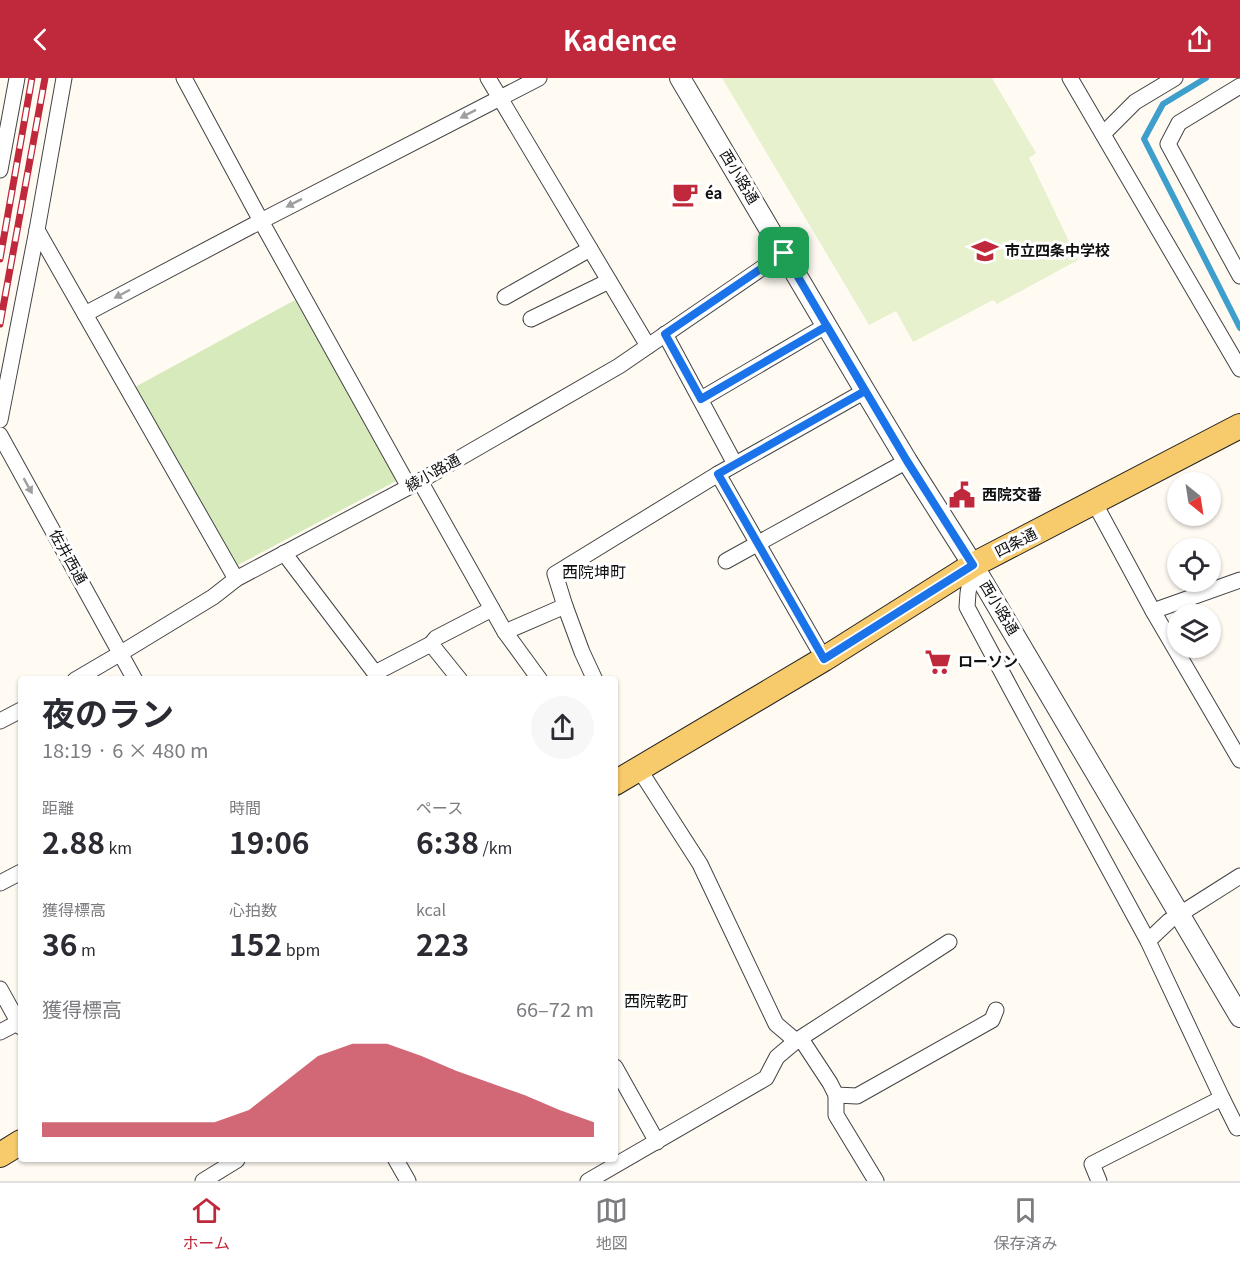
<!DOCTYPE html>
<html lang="ja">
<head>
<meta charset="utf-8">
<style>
  :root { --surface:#fff; --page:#f7f7f7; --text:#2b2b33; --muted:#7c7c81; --line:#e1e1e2; --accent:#c0283b }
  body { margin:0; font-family:Georgia,"Noto Sans JP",serif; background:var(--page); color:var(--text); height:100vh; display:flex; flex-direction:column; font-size:22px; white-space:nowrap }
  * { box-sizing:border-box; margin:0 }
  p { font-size:20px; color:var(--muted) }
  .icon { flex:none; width:33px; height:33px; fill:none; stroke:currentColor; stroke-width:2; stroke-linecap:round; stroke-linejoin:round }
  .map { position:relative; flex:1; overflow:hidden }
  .details { position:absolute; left:18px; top:598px; width:600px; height:486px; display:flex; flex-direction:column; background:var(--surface); border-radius:6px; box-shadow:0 2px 4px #0004 }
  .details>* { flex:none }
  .needle { width:39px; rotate:150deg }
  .controls { position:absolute; left:1167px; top:394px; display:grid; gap:12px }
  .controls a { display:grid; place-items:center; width:54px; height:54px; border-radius:50%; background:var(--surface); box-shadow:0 2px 4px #0004; font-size:30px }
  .pin { position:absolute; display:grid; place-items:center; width:51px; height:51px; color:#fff; margin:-26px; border-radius:12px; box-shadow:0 3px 9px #0006 }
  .round { display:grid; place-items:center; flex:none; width:63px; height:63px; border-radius:32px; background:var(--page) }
  .overview { display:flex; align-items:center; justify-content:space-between; height:102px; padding:0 24px }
  h1 { font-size:33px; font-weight:700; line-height:45px }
  .figures { display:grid; grid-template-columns:repeat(3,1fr); gap:9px; height:102px; padding:6px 24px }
  .figures div { display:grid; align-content:center }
  .figures b { font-size:30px; font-weight:700 }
  .figures small { font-size:16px; font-weight:400 }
  .figures p { font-size:16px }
  .chart { height:168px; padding:12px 24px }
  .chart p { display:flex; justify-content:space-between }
  .chart svg { width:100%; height:108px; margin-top:6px; fill:var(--accent); opacity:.7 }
  header { display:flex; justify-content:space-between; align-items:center; height:78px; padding:0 24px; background:var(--accent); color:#fff; font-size:27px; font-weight:700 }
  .dock { display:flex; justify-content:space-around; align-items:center; height:84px; border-top:2px solid var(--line); background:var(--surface); font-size:16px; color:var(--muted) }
  .dock a { display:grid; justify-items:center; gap:3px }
  .dock .selected { color:var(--accent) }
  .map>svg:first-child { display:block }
</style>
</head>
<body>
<header><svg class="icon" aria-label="back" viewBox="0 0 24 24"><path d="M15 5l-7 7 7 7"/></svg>Kadence<svg class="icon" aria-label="share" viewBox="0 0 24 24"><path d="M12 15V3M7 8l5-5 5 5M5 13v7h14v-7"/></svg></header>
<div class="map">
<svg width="1240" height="1103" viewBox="0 0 1240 1103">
  <rect width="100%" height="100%" fill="#fffbf3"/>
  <!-- green -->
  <path fill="#d7eabc" d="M295 222 398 402 238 487 135 309Z"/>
  <!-- pitch -->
  <path fill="#e7f1cd" d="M722 0H992L1036 75 1029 80 1078 182 997 226 993 222 913 264 896 233 869 247Z"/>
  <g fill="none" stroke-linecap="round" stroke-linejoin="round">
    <!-- stream -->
    <path stroke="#3f9fcc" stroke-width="6" d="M1206 0 1163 26 1144 61 1240 250"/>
    <!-- minor casing -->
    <g stroke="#434343" stroke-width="17">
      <g id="minor">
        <path d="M184 0 261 143 409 409"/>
        <path d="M488 0 648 268"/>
        <path d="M1070 0 1240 291"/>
        <path d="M1240 8 1179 45 1168 66 1240 198"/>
        <path d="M1103 56 1135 24 1175 0"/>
        <path d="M0 92 17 0"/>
        <path d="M37 152 236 501"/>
        <path d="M505 219 590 171"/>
        <path d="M85 236 261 143 539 0"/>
        <path d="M531 241 609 203"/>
        <path d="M665 256 735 386"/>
        <path d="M701 321 827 247"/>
        <path d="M0 342 37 152 64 0"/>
        <path d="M0 357 135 602"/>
        <path d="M718 396 824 581"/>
        <path d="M420 403 505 554 540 602"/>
        <path d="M1094 424 1153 533 1240 682"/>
        <path d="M284 475 375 595 431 566 436 560 492 531"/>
        <path d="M726 483 907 383"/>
        <path d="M973 487 968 515 967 529 1013 615 1148 863 1222 1020 1092 1086 1099 1103"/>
        <path d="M565 528 582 574 595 602"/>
        <path d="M1153 533 1240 502"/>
        <path d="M505 554 565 528 555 496 718 396 865 313"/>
        <path d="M431 566 460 602"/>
        <path d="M75 602 121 575 213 519 236 501 420 403 619 288 784 175"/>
        <path d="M0 643 21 632"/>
        <path d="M639 691 700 786 776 946 796 963 803 964 830 1005 836 1017V1037L876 1103"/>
        <path d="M0 805 21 794"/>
        <path d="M1148 863 1169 843 1240 798"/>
        <path d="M0 911 21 949"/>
        <path d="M0 954 21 943"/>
        <path d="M615 989 657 1064"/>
        <path d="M836 1017 857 1018 992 942 996 932"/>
        <path d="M1222 1020 1237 1050 1240 1049"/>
        <path d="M396 1082 408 1103"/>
        <path d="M203 1103 237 1082"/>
        <path d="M588 1103 766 1000 777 979 796 963 949 864"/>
      </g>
    </g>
    <!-- tertiary casing -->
    <g stroke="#434343" stroke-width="22">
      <path id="tertiary" d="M680 0 865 313 907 383 973 487 1240 939"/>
    </g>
    <!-- primary casing -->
    <g stroke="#212121" stroke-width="26">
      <g id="primary">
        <path d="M615 705 824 581 973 487 1240 348"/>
        <path d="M0 1077 21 1064"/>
      </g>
    </g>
    <!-- minor -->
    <use href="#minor" stroke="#fff" stroke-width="15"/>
    <!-- tertiary -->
    <use href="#tertiary" stroke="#fff" stroke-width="20"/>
    <!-- primary -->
    <use href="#primary" stroke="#f7ca6b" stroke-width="24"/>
    <!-- rail casing -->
    <g stroke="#c0283b" stroke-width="7">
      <g id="rail">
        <path d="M0 181 32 0"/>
        <path d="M0 246 45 0"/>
      </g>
    </g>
    <!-- rail -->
    <use href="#rail" stroke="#fff" stroke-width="4.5" stroke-dasharray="14" stroke-linecap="butt"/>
  </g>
  <!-- one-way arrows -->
  <defs><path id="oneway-solid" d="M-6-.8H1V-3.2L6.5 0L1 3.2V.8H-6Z" transform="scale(1.5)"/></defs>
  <g fill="#9f9f9f">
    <use href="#oneway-solid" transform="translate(468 36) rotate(153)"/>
    <use href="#oneway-solid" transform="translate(294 125) rotate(153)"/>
    <use href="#oneway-solid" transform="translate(122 216) rotate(152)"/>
    <use href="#oneway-solid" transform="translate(28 408) rotate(61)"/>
  </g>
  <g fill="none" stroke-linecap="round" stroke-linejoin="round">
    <!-- route casing -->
    <g stroke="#fff" stroke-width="12">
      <path id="route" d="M784 175 665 256 701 321 827 248 907 383 973 487 824 581 718 396 865 313 784 175"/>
    </g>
    <!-- route -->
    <use href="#route" stroke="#1a73e8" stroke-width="8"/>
  </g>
  <!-- icons -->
  <defs>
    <g id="cafe-bare" transform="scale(2.07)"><path d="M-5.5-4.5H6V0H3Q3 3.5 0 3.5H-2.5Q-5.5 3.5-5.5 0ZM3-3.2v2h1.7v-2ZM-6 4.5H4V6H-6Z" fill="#c0283b" stroke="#fff" stroke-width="2.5" paint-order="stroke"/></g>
    <g id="school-bare" transform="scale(2.07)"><path d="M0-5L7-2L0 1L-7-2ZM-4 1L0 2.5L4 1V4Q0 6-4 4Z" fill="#c0283b" stroke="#fff" stroke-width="2.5" paint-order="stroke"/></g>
    <g id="civic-bare" transform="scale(2.07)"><path d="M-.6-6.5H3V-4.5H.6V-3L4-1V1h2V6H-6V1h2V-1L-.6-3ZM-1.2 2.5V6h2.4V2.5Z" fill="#c0283b" stroke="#fff" stroke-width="2.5" paint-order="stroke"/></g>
    <g id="supermarket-bare" transform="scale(2.07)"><path d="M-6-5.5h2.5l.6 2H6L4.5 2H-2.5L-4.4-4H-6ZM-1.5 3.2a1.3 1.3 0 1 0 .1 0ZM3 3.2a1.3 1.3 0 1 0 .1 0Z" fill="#c0283b" stroke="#fff" stroke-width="2.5" paint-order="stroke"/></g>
  </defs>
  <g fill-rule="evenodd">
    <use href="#cafe-bare" x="685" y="116"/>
    <use href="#school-bare" x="985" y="173"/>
    <use href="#civic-bare" x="962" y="417"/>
    <use href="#supermarket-bare" x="938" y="584"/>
  </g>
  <g text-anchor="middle" stroke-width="6" stroke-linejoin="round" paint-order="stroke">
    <!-- street labels -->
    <g font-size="15" fill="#101010" stroke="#fff">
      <text transform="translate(739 99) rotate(59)" y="5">西小路通</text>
      <text transform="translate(433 395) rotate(-29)" y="5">綾小路通</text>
      <text transform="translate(1016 465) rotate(-27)" y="5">四条通</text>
      <text transform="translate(68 479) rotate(61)" y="5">佐井西通</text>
      <text transform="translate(999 530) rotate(59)" y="5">西小路通</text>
    </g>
    <!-- poi labels -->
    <g font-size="15" font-weight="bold" fill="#101010" stroke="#fff" text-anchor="start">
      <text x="705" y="121">éa</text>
      <text x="1005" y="178">市立四条中学校</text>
      <text x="982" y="422">西院交番</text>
      <text x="958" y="589">ローソン</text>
    </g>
    <!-- neighbourhood labels -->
    <g font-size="16" fill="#101010" stroke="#fff">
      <text x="594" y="500">西院坤町</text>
      <text x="656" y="929">西院乾町</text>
    </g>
  </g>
</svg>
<div class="controls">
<a><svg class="needle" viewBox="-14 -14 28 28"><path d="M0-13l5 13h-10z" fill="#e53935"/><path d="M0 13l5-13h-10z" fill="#7c7c81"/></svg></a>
<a><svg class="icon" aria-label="locate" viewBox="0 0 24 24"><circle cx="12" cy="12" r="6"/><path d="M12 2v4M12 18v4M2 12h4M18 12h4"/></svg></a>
<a><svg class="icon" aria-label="layers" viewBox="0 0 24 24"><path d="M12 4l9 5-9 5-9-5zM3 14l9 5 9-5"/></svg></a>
</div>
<div class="pin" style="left:784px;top:175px;background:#1e9e55"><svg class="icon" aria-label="arrive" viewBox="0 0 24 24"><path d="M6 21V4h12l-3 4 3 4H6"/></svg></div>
<section class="details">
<div class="overview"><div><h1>夜のラン</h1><p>18:19 · 6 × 480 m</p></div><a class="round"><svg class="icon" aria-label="share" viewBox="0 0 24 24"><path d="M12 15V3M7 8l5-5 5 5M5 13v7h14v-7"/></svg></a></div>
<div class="figures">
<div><p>距離</p><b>2.88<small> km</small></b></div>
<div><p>時間</p><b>19:06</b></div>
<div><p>ペース</p><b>6:38<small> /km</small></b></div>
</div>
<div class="figures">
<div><p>獲得標高</p><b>36<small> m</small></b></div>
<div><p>心拍数</p><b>152<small> bpm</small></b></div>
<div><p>kcal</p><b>223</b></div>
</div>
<div class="chart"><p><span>獲得標高</span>66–72 m</p>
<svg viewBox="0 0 160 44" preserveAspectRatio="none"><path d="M0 44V38L10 38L20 38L30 38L40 38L50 38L60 33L70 22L80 11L90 6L100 6L110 11L120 17L130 22L140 27L150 33L160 38V44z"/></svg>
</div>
</section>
</div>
<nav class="dock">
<a class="selected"><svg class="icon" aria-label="home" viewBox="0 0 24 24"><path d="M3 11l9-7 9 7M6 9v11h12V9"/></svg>ホーム</a>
<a><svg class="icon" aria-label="map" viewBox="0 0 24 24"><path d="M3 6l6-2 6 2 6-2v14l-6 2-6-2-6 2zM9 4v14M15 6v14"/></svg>地図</a>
<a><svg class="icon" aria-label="saved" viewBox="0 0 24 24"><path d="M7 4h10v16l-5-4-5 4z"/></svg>保存済み</a>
</nav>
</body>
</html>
